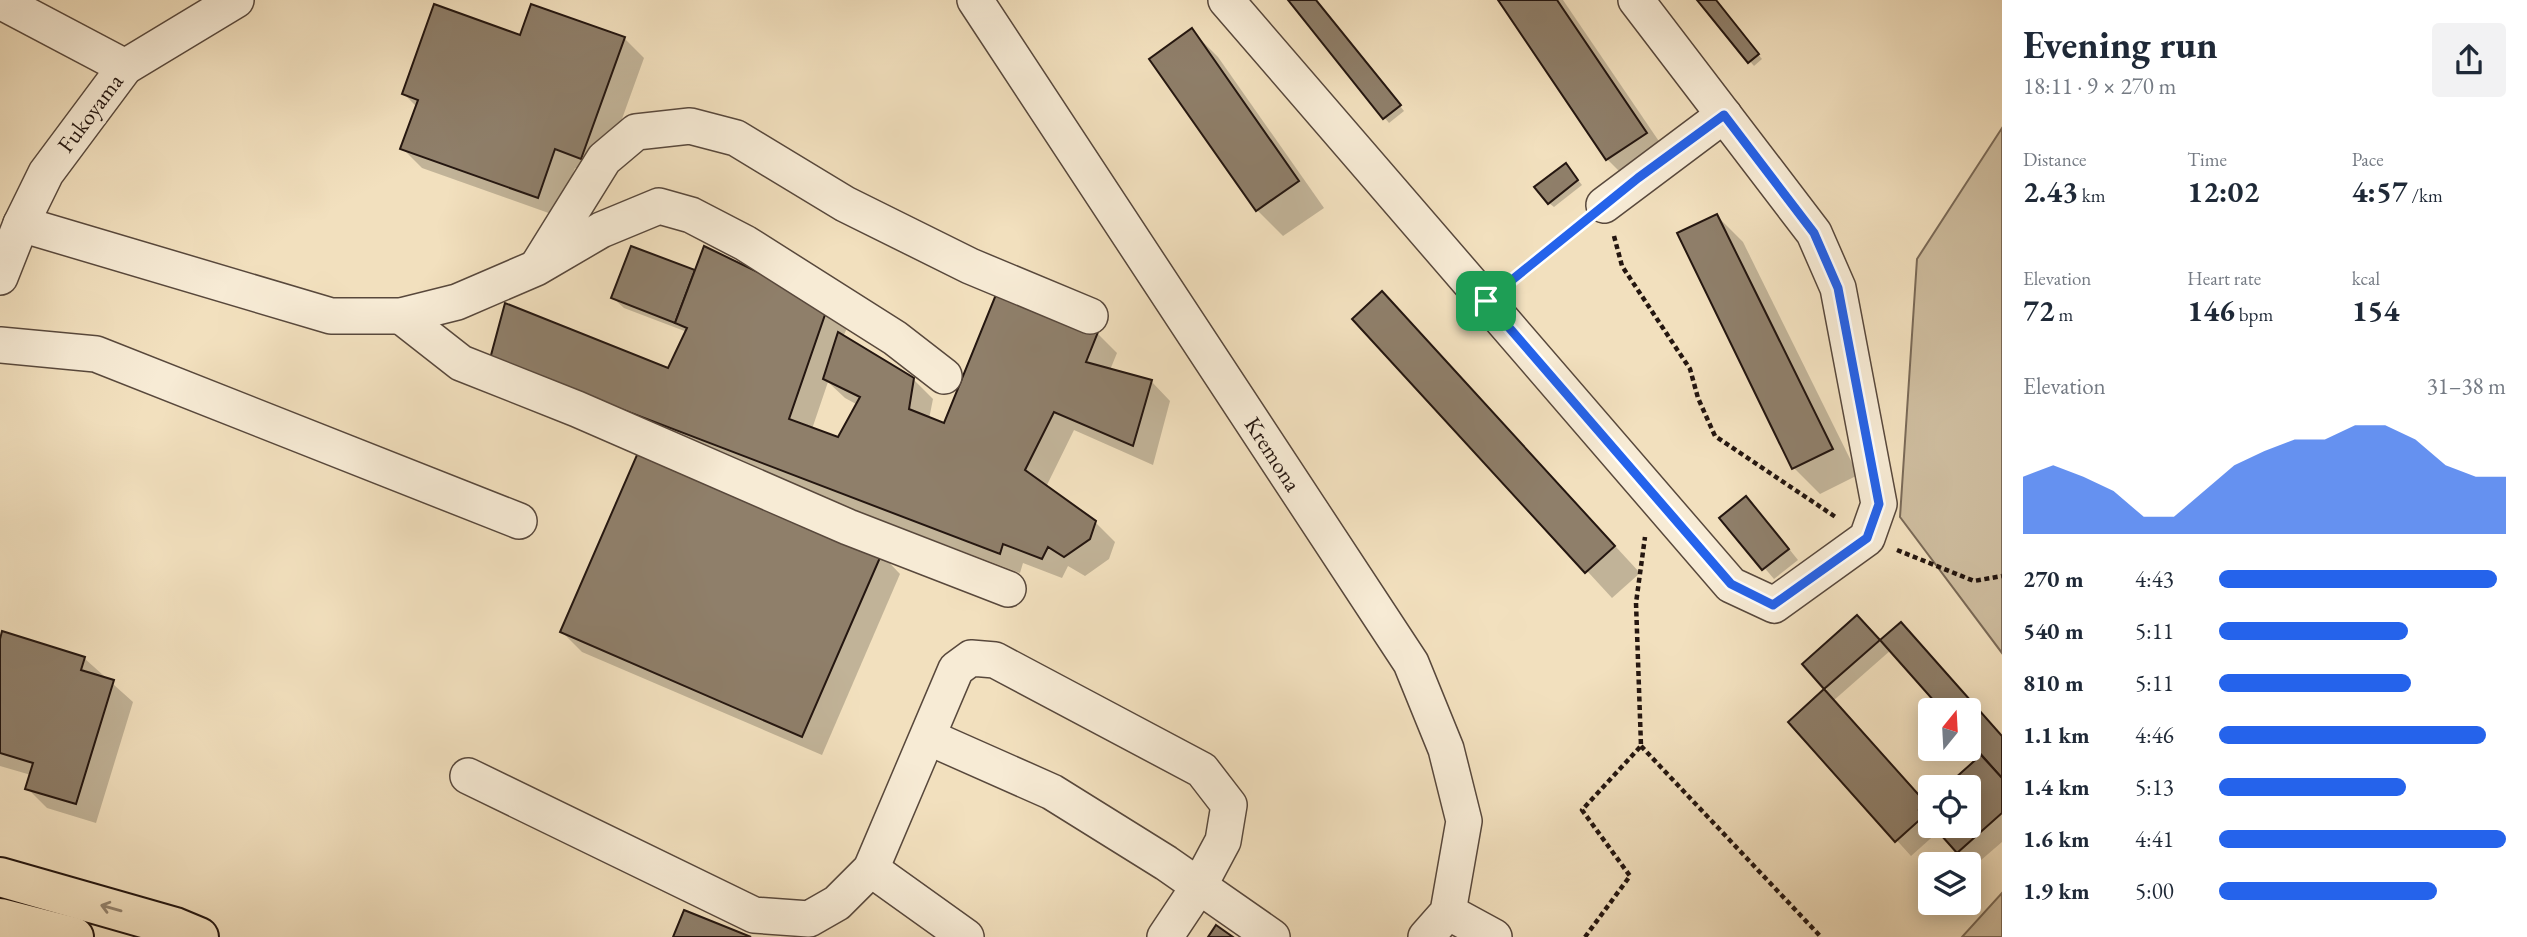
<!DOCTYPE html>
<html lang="en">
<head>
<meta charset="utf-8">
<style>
  :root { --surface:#fff; --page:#f2f2f3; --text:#1f2937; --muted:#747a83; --accent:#2563eb }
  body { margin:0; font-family:"EB Garamond",serif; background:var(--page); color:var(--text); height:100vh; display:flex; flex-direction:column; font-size:26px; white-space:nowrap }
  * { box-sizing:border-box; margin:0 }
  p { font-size:23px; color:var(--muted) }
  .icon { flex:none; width:38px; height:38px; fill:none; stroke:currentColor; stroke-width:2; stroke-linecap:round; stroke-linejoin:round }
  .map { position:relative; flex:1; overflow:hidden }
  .side { display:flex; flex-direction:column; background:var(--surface); width:525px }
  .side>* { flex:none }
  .needle { width:46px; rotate:18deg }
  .buttons { position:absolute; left:1918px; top:698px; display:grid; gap:14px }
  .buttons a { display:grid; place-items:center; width:63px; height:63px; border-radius:7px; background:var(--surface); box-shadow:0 4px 18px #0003; font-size:35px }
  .pin { position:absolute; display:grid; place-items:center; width:60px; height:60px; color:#fff; margin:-30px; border-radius:14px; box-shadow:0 4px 10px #0006 }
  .round { display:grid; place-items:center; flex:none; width:74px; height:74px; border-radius:7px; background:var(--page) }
  .overview { display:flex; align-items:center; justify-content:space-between; height:119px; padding:0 21px }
  h1 { font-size:38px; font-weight:700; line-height:52px }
  .stats { display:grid; grid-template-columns:repeat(3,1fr); gap:10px; height:119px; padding:7px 21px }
  .stats div { display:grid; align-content:center }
  .stats b { font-size:30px; font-weight:700 }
  .stats small { font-size:19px; font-weight:400 }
  .stats p { font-size:19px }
  .chart { height:196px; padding:14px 21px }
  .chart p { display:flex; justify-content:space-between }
  .chart svg { width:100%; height:126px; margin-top:7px; fill:var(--accent); opacity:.7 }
  ul { padding:0 21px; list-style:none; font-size:23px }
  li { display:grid; grid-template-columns:112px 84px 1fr; align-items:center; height:52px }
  li i { height:18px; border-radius:9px; background:var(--accent) }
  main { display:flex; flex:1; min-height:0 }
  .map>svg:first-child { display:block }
</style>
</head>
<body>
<main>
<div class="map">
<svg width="2002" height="937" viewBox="0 0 2002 937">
  <rect width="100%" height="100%" fill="#f2e0be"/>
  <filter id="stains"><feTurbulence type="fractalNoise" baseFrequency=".00286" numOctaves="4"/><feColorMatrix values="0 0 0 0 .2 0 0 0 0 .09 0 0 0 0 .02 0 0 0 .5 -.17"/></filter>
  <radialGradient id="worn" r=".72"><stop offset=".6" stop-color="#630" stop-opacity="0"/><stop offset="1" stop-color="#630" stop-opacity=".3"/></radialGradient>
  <!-- green -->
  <g fill="#cfbea0" stroke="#7a6a58" stroke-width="2">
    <path d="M2002 128V653L1900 517 1917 259Z"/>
    <path d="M2002 893V937H1962Z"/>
  </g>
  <!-- shadow -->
  <g fill="#0003" fill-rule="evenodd">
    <path d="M1290 0H1315L1404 111 1389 123Z"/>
    <path d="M1500 0H1563L1671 159 1633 185 1607 159Z"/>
    <path d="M1699 0H1715L1762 59 1754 66Z"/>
    <path d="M1192 31 1218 57 1324 208 1283 236 1257 210Z"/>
    <path d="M521 37 624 38 644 58 601 177 575 168 557 216 422 168 402 148 417 107 404 94Z"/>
    <path d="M1570 170 1582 185 1554 207 1549 203Z"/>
    <path d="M1717 216 1743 242 1858 475 1820 494 1794 468Z"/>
    <path d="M694 271 827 308 847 328 843 337 913 379 933 399 929 419 945 425 1097 333 1117 353 1110 370 1151 381 1170 401 1153 465 1074 430 1046 487 1095 522 1115 542 1109 559 1085 576 1068 566 1062 578 1023 563 1020 573 511 379 668 371 687 332 624 308 613 298ZM828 382 845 398 858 405 839 440 812 429Z"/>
    <path d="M1382 293 1640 573 1612 598 1355 319Z"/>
    <path d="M1756 508 1798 560 1774 579 1722 518Z"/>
    <path d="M881 554 900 574 822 755 582 652 562 632Z"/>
    <path d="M1901 624 2002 737V842L1973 867 1939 831 1911 856 1790 722 1827 689 1805 664 1867 627 1880 642ZM1891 650 1944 710H1969V738L1984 755 1947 788H1969V826H1930V802L1927 805 1833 701Z"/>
    <path d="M0 645 84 658 133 702 96 823 47 808 27 788 31 775 0 766Z"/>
  </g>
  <!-- building -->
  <g fill="#8f7f6a" stroke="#241610" stroke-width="2">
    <path d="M1288 0H1316L1401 105 1383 119Z"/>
    <path d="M1498 0H1557L1647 133 1606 160Z"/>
    <path d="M1697 0H1716L1759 54 1748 63Z"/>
    <path d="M434 4 520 35 531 4 625 37 581 159 555 149 538 198 400 149 418 100 402 94Z"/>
    <path d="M1192 28 1299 181 1256 211 1149 59Z"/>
    <path d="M1566 163 1578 180 1548 204 1534 187Z"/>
    <path d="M1717 214 1833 449 1792 469 1677 233Z"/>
    <path d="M631 246 695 270 675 323 611 298Z"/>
    <path d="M704 246 828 306 789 419 838 437 860 397 823 379 838 332 914 378 909 409 944 423 997 292 1098 332 1086 362 1152 380 1133 446 1054 412 1025 470 1096 521 1090 539 1064 557 1048 547 1042 559 1003 544 1000 554 490 359 505 303 668 368 687 328 675 323Z"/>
    <path d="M1382 291 1615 546 1585 573 1352 319Z"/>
    <path d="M640 448 882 553 802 737 560 632Z"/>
    <path d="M1746 496 1789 549 1762 570 1719 518Z"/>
    <path d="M1857 615 1880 640 1824 689 1802 664Z"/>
    <path d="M1901 622 2002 736V778L1969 741V710H1942L1880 640Z"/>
    <path d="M2 631 85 657 81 670 114 680 76 804 25 789 33 763 0 753V639Z"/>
    <path d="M1824 689 1926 803 1919 810 1924 816 1895 842 1788 722Z"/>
    <path d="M1981 755 2002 778V813L1957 853 1933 826H1969V788H1944Z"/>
    <path d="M1930 800V823L1919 810Z"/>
    <path d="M684 910 751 937H673Z"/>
    <path d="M1216 925 1233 937H1208Z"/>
  </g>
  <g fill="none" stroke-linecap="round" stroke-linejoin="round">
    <!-- minor casing -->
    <g stroke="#58483c" stroke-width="38">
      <g id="minor">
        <path d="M975 0 1411 663 1446 749 1464 821 1448 912 1426 937"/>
        <path d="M1226 0 1731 585 1774 605 1867 538 1879 504 1838 288 1814 233 1636 0"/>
        <path d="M0 1 125 67"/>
        <path d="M1604 205 1724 115"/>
        <path d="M21 224 331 316H401L457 302 536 268 601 230 659 206 691 215 745 243 895 338 944 376"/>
        <path d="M540 262 604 159 636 132 690 126 736 138 845 204 970 266 1090 316"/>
        <path d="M0 277 21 224 46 173 125 67 236 0"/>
        <path d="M401 316 461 363 577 409 848 527 1008 589"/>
        <path d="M0 345 96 354 519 521"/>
        <path d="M928 737 1052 792 1166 863 1272 937"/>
        <path d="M468 776 754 915 809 919 837 903 871 869 956 669 971 658 995 660 1202 770 1229 805 1223 841 1199 886 1165 937"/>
        <path d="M871 869 966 937"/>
        <path d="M1448 912 1494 937"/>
      </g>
    </g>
    <!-- major casing -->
    <g stroke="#241610" stroke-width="42">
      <g id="major">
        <path d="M0 877 175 927 199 937"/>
        <path d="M0 918 74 937"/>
      </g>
    </g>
    <!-- path -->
    <g stroke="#241610" stroke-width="4.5" stroke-dasharray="5 3.5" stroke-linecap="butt">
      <path d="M1614 236 1622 266 1690 369 1698 398 1715 436 1837 518"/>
      <path d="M1511 281 1580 225"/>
      <path d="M1897 550 1974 581 2002 576"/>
      <path d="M1641 746 1821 937"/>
      <path d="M1585 937 1630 876 1582 810 1641 746 1636 603 1645 537"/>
    </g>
    <!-- minor -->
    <use href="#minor" stroke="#f7ebd5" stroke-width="35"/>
    <!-- major -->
    <use href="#major" stroke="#f2e0be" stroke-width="38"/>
  </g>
  <!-- one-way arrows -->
  <defs><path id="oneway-shaft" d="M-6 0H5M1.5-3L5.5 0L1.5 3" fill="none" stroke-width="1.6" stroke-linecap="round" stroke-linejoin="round" transform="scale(1.75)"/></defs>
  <use stroke="#958570" href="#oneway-shaft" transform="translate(111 908) rotate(-164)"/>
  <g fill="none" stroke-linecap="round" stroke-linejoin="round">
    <!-- route casing -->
    <g stroke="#fff" stroke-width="14">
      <path id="route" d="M1724 115 1814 233 1838 288 1879 504 1867 538 1773 605 1731 584 1486 301 1638 178Z"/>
    </g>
    <!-- route -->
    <use href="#route" stroke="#2563eb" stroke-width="9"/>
  </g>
  <g text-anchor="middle" stroke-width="7" stroke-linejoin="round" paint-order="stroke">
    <!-- street labels -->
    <g font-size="23" fill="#241610" stroke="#f7ebd5">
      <text transform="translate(90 113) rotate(-53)" y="8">Fukoyama</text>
      <text transform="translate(1273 454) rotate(57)" y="8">Kremona</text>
    </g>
  </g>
  <rect width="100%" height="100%" filter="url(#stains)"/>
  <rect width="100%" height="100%" fill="url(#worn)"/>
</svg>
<div class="buttons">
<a><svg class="needle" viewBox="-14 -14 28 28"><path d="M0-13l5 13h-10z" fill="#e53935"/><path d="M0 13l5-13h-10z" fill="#747a83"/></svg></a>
<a><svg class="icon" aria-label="locate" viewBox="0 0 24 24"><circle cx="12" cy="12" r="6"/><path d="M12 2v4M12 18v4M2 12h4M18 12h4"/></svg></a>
<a><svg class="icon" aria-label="layers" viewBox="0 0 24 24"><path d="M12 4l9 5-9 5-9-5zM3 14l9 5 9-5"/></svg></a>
</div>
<div class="pin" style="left:1486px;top:301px;background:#1e9e55"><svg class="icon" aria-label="arrive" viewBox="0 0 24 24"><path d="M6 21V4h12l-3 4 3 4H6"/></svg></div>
</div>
<section class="side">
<div class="overview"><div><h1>Evening run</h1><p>18:11 · 9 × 270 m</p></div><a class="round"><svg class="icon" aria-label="share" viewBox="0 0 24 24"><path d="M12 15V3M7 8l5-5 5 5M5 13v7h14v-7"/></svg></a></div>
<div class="stats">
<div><p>Distance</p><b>2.43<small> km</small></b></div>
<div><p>Time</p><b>12:02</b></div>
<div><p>Pace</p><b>4:57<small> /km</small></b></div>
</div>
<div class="stats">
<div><p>Elevation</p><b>72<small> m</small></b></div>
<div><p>Heart rate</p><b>146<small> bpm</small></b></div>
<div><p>kcal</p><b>154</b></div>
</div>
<div class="chart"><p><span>Elevation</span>31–38 m</p>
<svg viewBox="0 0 160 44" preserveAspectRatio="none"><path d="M0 44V24L10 20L20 24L30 29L40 38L50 38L60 29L70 20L80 15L90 11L100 11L110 6L120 6L130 11L140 20L150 24L160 24V44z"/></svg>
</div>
<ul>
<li><b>270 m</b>4:43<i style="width:97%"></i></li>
<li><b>540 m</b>5:11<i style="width:66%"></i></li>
<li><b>810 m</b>5:11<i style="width:67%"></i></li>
<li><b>1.1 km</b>4:46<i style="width:93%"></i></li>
<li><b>1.4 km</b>5:13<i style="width:65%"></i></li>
<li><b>1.6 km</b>4:41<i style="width:100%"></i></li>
<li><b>1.9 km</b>5:00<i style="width:76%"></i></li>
</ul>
</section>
</main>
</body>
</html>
